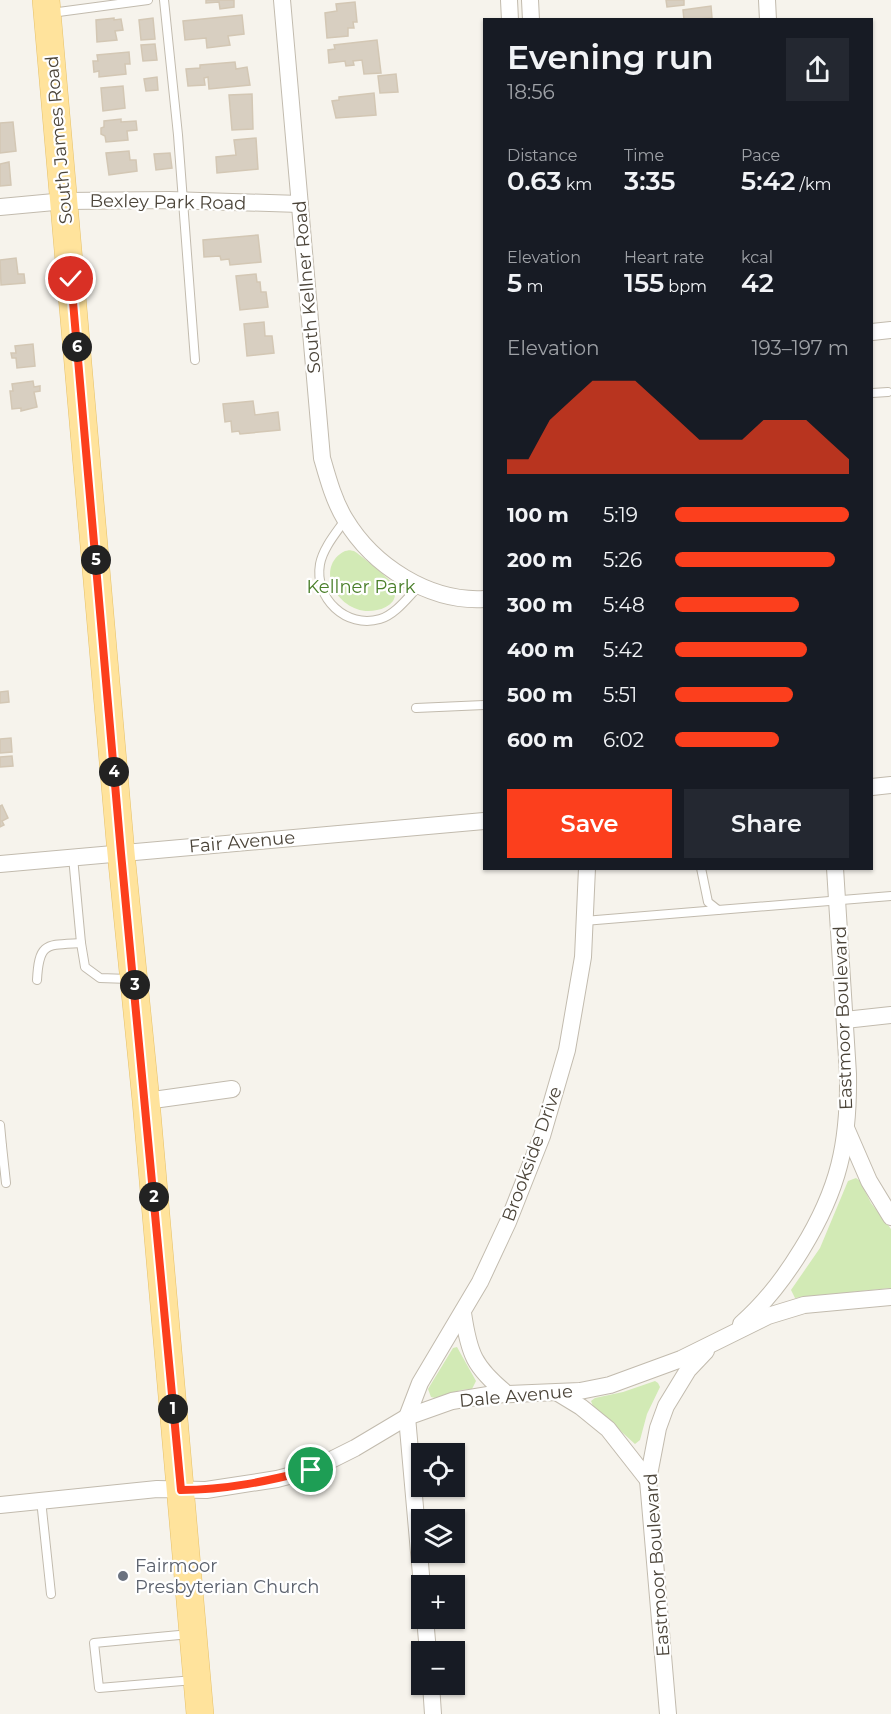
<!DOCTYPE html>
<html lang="en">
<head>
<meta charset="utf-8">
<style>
  :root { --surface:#171b24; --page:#242831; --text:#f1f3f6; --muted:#9ea1a6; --accent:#fc3f1d }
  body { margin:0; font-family:Montserrat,sans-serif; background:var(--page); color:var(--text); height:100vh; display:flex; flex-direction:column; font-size:22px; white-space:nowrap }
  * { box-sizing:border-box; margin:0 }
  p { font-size:20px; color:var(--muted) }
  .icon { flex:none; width:33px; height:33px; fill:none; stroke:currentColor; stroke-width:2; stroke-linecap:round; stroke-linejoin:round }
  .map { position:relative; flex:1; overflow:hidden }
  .details { position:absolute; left:483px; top:18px; width:390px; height:852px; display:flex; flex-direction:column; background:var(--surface); border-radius:0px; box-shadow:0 2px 4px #0004 }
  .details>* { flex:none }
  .buttons { position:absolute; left:411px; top:1443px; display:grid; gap:12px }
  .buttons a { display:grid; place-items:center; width:54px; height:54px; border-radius:0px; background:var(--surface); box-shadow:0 2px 4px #0004; font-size:30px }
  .pin { position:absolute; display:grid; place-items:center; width:51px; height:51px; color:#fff; margin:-26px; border:3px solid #fff; border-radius:50%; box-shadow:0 2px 6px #0007 }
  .km { position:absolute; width:30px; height:30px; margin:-15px; border-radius:50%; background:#222; color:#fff; font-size:16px; line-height:30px; text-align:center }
  .round { display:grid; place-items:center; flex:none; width:63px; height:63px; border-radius:0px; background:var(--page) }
  .overview { display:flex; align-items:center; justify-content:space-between; height:102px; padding:0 24px }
  h1 { font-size:33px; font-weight:600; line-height:45px }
  .figures { display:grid; grid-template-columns:repeat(3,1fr); gap:9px; height:102px; padding:6px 24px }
  .figures div { display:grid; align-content:center }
  .figures b { font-size:26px; font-weight:600 }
  .figures small { font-size:16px; font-weight:400 }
  .figures p { font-size:16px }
  .chart { height:168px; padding:12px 24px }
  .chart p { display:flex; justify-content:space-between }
  .chart svg { width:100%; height:108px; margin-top:6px; fill:var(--accent); opacity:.7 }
  .action { display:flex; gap:12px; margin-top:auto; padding:12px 24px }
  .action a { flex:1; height:69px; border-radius:0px; background:var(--accent); color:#fff; font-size:24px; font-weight:600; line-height:69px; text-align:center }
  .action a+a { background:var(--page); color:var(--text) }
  ul { padding:0 24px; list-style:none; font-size:20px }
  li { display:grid; grid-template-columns:96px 72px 1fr; align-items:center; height:45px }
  li i { height:15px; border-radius:8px; background:var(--accent) }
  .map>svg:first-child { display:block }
</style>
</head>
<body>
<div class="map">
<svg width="891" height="1714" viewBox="0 0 891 1714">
  <rect width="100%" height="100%" fill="#f6f3ec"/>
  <!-- green -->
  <g fill="#d2eab5">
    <path d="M345 551C350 550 349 550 354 551 358 553 391 580 393 584 396 589 396 596 393 601 389 606 383 609 377 610 341 619 311 568 345 551Z"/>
    <path d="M856 1178 860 1181 871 1203 891 1229V1288L795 1298 791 1290 820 1248 848 1181Z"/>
    <path d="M457 1347 476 1381 472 1389 461 1390 435 1398 431 1397 428 1389 453 1348Z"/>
    <path d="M655 1381 658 1383 660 1387 647 1414 640 1440 635 1444 593 1406 591 1401 595 1398 623 1392Z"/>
  </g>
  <!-- building -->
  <g fill="#d8cfc1" stroke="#d3c7b4" stroke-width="1.5">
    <path d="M206 0H234V7L220 9 219 2 206 3Z"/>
    <path d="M666 0H684V5L667 7Z"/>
    <path d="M355 2 357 22H353L354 28H348V36L327 38 325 13 337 11 336 4Z"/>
    <path d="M711 6 712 18 684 20 683 10Z"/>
    <path d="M242 15 244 34 228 36 230 45 207 48 206 38 185 40 183 21Z"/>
    <path d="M114 18V20L121 19 123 30 115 31 117 40 97 42 96 20Z"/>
    <path d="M153 18 155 39 141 40 139 20Z"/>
    <path d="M377 40 381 73 364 74 362 60 353 61 354 65 346 66 345 61 329 63 328 50 335 49 334 45Z"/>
    <path d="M155 44 157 60 143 61 141 45Z"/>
    <path d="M129 52 130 64H125L126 74 99 77V71L94 72 93 61H98L97 55Z"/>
    <path d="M235 62 236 69 247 67 250 85 209 89 208 77 204 78 205 85 188 86 186 69 200 68V65Z"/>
    <path d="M396 74 398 92 380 93 378 76Z"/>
    <path d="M157 77 158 90 146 91 144 79Z"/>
    <path d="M123 86 125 108 103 111 101 88Z"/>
    <path d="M374 93 376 115 336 118 332 101 339 100V97Z"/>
    <path d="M252 94 253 129 232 130 229 95Z"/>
    <path d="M121 119V122L136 121 137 130 127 131 128 140 106 142 105 136 101 134V128L104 127V121Z"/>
    <path d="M13 122 16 151 0 153V123Z"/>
    <path d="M256 138 258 169 217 173 216 157 236 155 234 140Z"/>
    <path d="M129 151 130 160H136L137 171 109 175 106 153Z"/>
    <path d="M170 153 172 168 156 170 154 154Z"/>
    <path d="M9 162 11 185 0 186V164Z"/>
    <path d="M258 235 261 262 230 265 229 259 221 260 220 256 204 257 203 240Z"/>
    <path d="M16 258 18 274H24L25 283 1 285 0 260Z"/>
    <path d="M256 274 257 282H260L261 292H266L268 307 240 310 236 276Z"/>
    <path d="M264 322 265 336H272L274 353 247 356 244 324Z"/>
    <path d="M33 344 35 366 17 368 16 358H12L11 353H16L15 346Z"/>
    <path d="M33 381 34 387 40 386V391L34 392 37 407 21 411V408L12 409 10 391H13L12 384Z"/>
    <path d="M253 401 255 415 278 412 280 430 240 434 239 431 232 432 231 421 225 422 223 404Z"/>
    <path d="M8 691 9 702 0 703V692Z"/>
    <path d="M11 738 12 752 0 753V739Z"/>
    <path d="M12 756 13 766 0 767V757Z"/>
    <path d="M2 805 8 818 2 821 4 825 0 827V806Z"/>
  </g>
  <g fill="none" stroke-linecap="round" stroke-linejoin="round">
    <!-- service casing -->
    <g stroke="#c2bbae" stroke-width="10">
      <g id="service">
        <path d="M164 0 178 135 195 360"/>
        <path d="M51 13 148 0"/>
        <path d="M872 393 888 392"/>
        <path d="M345 520C336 533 323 548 320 564 314 598 346 629 380 619 396 614 408 597 419 586"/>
        <path d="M416 708 484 705"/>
        <path d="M73 857 81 943 85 967 100 978 129 979"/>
        <path d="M701 868 708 902 718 910 891 896"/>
        <path d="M584 921 718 910"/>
        <path d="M37 980C39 942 46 945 81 943"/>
        <path d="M0 1125 2 1146"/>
        <path d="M0 1146H2L6 1183"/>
        <path d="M41 1500 51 1594"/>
        <path d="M190 1634 94 1643 99 1688 194 1680"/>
      </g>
    </g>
    <!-- minor casing -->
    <g stroke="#c2bbae" stroke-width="18">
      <g id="minor">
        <path d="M282 0 322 458C328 479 334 501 345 519 373 566 429 602 484 599"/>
        <path d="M509 0 510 20"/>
        <path d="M530 0 531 20"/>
        <path d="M767 0 768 20"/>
        <path d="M0 207 65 201 169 200 300 204"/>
        <path d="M872 332 891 330"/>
        <path d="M872 787 891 785"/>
        <path d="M0 864 484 821"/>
        <path d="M845 1020 891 1015"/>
        <path d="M146 1101 232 1089"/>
        <path d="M846 1128 869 1181 891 1217"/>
        <path d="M463 1313C469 1354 474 1367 507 1394"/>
        <path d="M741 1324C765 1303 785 1277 802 1249 839 1189 849 1143 848 1074L835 868"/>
        <path d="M558 1393 581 1407 608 1429 648 1480"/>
        <path d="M0 1505 157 1489 206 1490 277 1479 311 1470 355 1448 407 1417 452 1401 488 1395 580 1391 610 1385 681 1359 768 1316 804 1305 891 1297"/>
        <path d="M422 1586 407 1417 420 1383 480 1282 508 1222 542 1136 567 1050 583 957 587 868"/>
        <path d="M425 1618 428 1652"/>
        <path d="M431 1684 433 1714"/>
        <path d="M668 1714 648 1480 658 1428 666 1406 688 1370 706 1351"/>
      </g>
    </g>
    <!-- primary casing -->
    <g stroke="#e6c16a" stroke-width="28">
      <path id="primary" d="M46 0 121 853 146 1101 200 1714"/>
    </g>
    <!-- service -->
    <use href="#service" stroke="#fff" stroke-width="8"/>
    <!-- minor -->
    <use href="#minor" stroke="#fff" stroke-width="16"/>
    <!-- primary -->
    <use href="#primary" stroke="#ffe39c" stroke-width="27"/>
  </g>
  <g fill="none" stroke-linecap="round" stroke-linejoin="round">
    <!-- route casing -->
    <g stroke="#fff" stroke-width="12">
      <path id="route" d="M71 279 121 853 181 1490C226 1490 268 1481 311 1470"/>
    </g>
    <!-- route -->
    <use href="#route" stroke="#fc3f1d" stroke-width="8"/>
  </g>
  <!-- markers -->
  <circle fill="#6b7280" stroke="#fff" stroke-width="2" cx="123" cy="1576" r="6"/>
  <g text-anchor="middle" stroke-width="4.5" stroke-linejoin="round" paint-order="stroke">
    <!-- street labels -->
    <g font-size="18" fill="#4b4439" stroke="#fff">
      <text transform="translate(59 140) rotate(-95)" y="6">South James Road</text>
      <text transform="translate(168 202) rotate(1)" y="6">Bexley Park Road</text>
      <text transform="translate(307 287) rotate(-95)" y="6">South Kellner Road</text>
      <text transform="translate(242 842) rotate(-5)" y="6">Fair Avenue</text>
      <text transform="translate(843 1018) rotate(-92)" y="6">Eastmoor Boulevard</text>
      <text transform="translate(532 1154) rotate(-70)" y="6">Brookside Drive</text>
      <text transform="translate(516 1396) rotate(-5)" y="6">Dale Avenue</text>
      <text transform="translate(657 1565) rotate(-94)" y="6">Eastmoor Boulevard</text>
    </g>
    <!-- park labels -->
    <g font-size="18" fill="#4a7f2a" stroke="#fff">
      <text x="361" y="593">Kellner Park</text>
    </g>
    <!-- worship labels -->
    <g font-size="18" fill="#5b616d" stroke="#fff" text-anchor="start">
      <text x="135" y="1572">Fairmoor<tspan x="135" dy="21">Presbyterian Church</tspan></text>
    </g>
  </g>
</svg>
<div class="buttons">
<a><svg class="icon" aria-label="locate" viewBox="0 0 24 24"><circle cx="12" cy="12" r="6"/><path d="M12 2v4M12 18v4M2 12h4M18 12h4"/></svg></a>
<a><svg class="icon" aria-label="layers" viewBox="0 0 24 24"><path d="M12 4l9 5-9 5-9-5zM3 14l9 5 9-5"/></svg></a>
<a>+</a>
<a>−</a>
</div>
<div class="pin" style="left:311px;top:1470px;background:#1e9e55"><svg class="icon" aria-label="arrive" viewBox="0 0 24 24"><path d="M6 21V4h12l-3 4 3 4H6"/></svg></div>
<div class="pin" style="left:71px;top:279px;background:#d93025"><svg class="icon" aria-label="check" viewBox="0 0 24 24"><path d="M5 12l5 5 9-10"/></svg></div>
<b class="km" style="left:173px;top:1409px">1</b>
<b class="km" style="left:154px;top:1197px">2</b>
<b class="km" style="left:135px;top:985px">3</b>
<b class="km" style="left:114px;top:772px">4</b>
<b class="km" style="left:96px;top:560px">5</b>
<b class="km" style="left:77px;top:347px">6</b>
<section class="details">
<div class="overview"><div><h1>Evening run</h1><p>18:56</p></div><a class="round"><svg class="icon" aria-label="share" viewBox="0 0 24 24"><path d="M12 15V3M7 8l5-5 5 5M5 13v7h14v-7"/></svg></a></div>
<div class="figures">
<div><p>Distance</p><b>0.63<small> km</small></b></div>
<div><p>Time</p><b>3:35</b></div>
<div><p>Pace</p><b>5:42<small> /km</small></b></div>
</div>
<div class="figures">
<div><p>Elevation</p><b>5<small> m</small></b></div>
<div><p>Heart rate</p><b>155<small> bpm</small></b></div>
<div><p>kcal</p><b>42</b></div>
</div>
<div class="chart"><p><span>Elevation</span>193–197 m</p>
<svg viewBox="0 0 160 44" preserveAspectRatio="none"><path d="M0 44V38L10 38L20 22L30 14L40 6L50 6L60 6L70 14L80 22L90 30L100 30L110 30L120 22L130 22L140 22L150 30L160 38V44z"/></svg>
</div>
<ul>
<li><b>100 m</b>5:19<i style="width:100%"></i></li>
<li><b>200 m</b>5:26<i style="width:92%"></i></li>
<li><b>300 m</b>5:48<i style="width:71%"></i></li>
<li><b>400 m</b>5:42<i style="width:76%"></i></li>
<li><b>500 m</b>5:51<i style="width:68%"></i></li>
<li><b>600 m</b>6:02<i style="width:60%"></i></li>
</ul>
<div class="action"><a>Save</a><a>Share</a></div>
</section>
</div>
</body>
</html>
